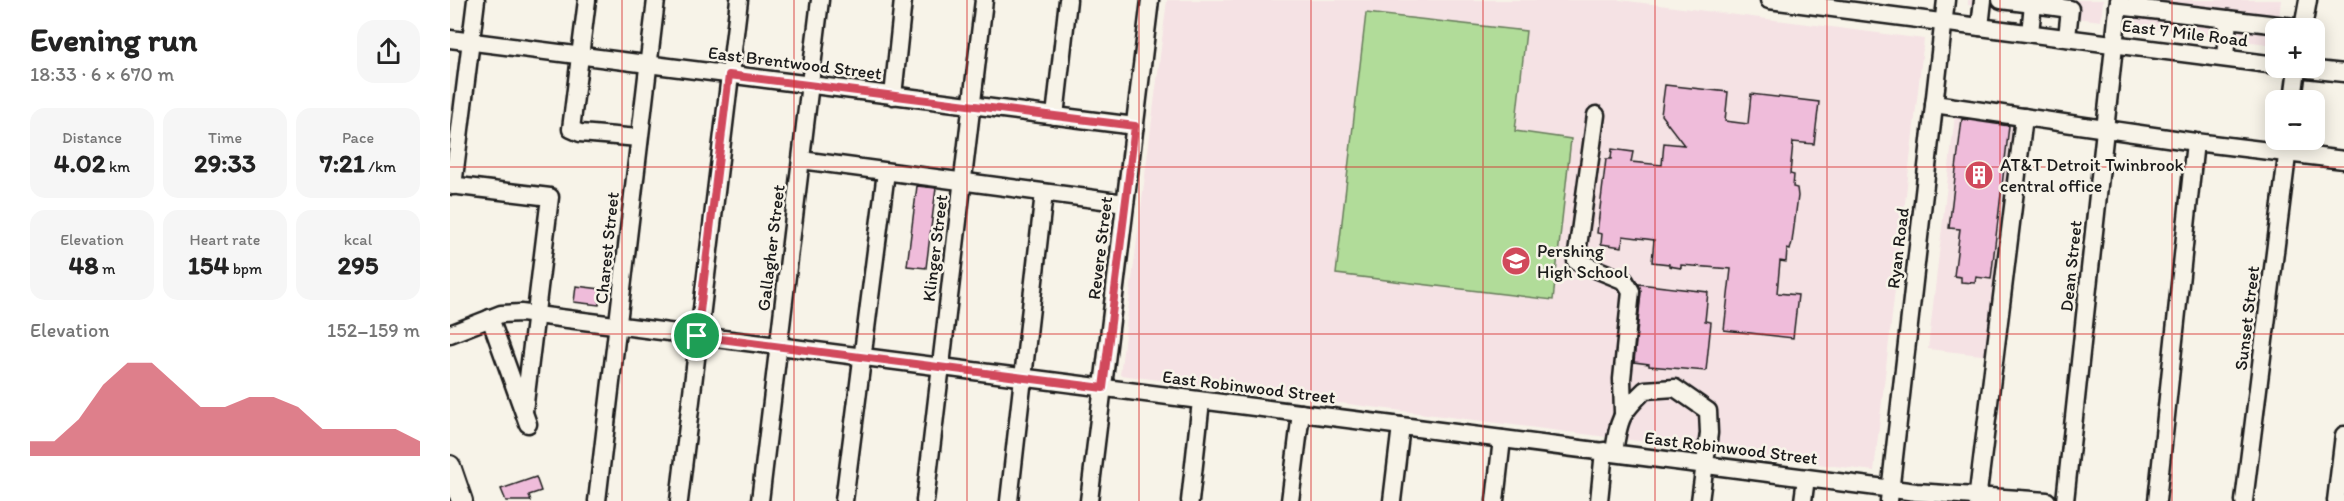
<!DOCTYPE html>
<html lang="en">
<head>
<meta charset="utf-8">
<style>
  :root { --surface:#fff; --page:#f6f6f6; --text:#222; --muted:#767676; --accent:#d1495b }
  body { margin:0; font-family:Itim,sans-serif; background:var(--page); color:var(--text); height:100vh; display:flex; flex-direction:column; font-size:22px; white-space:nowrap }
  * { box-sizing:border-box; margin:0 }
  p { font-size:20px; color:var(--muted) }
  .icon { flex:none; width:33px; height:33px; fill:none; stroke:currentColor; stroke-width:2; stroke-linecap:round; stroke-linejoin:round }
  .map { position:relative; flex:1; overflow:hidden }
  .panel { display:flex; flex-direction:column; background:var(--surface); width:450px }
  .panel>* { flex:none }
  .buttons { position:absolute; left:1815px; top:18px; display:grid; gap:12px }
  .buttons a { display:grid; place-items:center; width:60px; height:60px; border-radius:12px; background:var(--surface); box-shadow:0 3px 15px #0003; font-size:30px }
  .pin { position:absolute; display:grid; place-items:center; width:51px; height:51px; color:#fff; margin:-26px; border:3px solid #fff; border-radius:50%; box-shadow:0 2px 6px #0007 }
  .round { display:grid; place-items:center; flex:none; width:63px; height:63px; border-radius:18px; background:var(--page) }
  .head { display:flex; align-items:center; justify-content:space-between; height:102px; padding:0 30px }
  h1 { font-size:33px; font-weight:800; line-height:45px }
  .figures { display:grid; grid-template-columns:repeat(3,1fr); gap:9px; height:102px; padding:6px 30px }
  .figures div { display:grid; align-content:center; border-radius:15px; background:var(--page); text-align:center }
  .figures b { font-size:26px; font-weight:800 }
  .figures small { font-size:16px; font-weight:400 }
  .figures p { font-size:16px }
  .chart { height:168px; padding:12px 30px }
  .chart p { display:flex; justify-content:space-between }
  .chart svg { width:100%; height:108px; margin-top:6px; fill:var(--accent); opacity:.7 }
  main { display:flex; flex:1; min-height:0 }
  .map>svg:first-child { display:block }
</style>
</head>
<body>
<main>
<section class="panel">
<div class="head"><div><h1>Evening run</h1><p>18:33 · 6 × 670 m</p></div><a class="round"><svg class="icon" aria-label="share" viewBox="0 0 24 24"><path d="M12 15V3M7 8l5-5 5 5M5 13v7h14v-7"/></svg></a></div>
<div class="figures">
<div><p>Distance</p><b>4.02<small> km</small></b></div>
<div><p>Time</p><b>29:33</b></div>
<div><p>Pace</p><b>7:21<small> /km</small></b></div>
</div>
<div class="figures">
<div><p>Elevation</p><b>48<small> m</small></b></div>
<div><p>Heart rate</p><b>154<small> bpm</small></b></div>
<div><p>kcal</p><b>295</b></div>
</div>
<div class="chart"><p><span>Elevation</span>152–159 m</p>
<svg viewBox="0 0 160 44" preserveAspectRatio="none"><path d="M0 44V38L10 38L20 29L30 15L40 6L50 6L60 15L70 24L80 24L90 20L100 20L110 24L120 33L130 33L140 33L150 33L160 38V44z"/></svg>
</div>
</section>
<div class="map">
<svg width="1894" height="501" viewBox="0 0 1894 501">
  <rect width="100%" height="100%" fill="#f7f3e8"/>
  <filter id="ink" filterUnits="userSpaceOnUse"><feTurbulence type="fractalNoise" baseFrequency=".0167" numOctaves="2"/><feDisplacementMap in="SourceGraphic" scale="12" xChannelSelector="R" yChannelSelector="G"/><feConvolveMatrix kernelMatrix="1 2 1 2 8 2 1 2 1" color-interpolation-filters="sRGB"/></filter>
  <g filter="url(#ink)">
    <!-- built -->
    <g fill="#f5e2e4">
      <path d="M717 0H1170L1474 39 1424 471 670 375Z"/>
      <path d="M1518 0H1653L1651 21 1518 5Z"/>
      <path d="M1688 0H1831L1828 28H1826L1825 45 1685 27Z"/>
      <path d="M1505 115 1567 122 1540 356 1478 349Z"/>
    </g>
    <!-- green -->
    <path fill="#b1dc99" stroke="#667c5a" stroke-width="1.5" d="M916 13 1076 31 1065 131 1121 139 1103 300 886 274Z"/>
    <!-- building -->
    <g fill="#efbcda" stroke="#1c1c1c" stroke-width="1.5">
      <path d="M1215 85 1278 92 1275 121 1298 124 1301 94 1369 102 1364 144 1343 142 1340 174 1344 175 1343 187 1347 188 1348 196 1342 242 1340 250 1337 249 1336 262 1330 261 1327 293 1348 295 1343 338 1274 330 1281 269 1231 265V268L1219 266V264L1202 262 1204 240 1173 236 1172 247 1151 244 1152 234 1147 233 1156 159H1161L1162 149 1183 152 1181 162 1212 165 1214 143 1234 145 1211 115Z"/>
      <path d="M1512 119 1559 126 1541 279 1526 277 1525 283 1511 282V277L1504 276 1510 229 1499 228Z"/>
      <path d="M467 186 486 188 476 268 457 266Z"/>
      <path d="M1189 284 1258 292 1255 321 1261 322 1256 371 1199 366V364L1184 362 1191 292Z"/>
      <path d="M126 286 151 289 149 305 124 302Z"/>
      <path d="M86 477 91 491 79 495 81 501H56L51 489Z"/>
    </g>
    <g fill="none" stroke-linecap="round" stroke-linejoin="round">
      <!-- minor casing -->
      <g stroke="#1c1c1c" stroke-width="21">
        <g id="minor">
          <path d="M137 0 121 129 130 133 189 138"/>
          <path d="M1319 0 1826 65"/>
          <path d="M1551 0 1583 4"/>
          <path d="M1668 6 1853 28"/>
          <path d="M1530 27 1533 0"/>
          <path d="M1853 28 1858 0"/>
          <path d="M1580 33 1583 4 1620 9 1617 37"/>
          <path d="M0 39 685 126"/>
          <path d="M1775 58 1778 19"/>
          <path d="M1848 68 1894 73"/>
          <path d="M443 96 453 0"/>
          <path d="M1843 100 1847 68"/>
          <path d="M1484 104 1745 142 1894 160"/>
          <path d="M1146 115 1126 261 1175 281 1181 291 1172 379 1173 413"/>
          <path d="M605 116 618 0"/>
          <path d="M351 160 675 203"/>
          <path d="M0 185 100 197 74 411"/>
          <path d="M3 186 26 0"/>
          <path d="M40 318 78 424"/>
          <path d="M0 334 51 314 71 313 1466 492 1597 501"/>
          <path d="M1164 452C1169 419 1170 414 1195 390L1225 388 1258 411 1259 433 1250 501"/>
          <path d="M147 501 206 0"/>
          <path d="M229 501 289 0"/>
          <path d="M310 501 370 0"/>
          <path d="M394 501 436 172"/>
          <path d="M475 501 534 0"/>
          <path d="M559 501 594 193"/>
          <path d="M639 501 700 0"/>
          <path d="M740 501 751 401"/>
          <path d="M840 501 851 413"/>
          <path d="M942 501 951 426"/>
          <path d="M1045 501 1052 439"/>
          <path d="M1149 501 1154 451"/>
          <path d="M1353 501 1356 478"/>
          <path d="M1439 501 1496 0"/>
          <path d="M1527 501 1574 117"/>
          <path d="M1615 501 1669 0"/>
          <path d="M1707 501 1745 142"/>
          <path d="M1794 501 1839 140"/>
          <path d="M1886 501 1894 435"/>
        </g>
      </g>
      <!-- major casing -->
      <g stroke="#1c1c1c" stroke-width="24">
        <path id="major" d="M0 466 12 501"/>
      </g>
      <!-- minor -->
      <use href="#minor" stroke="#f7f3e8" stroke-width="16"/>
      <!-- major -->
      <use href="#major" stroke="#f7f3e8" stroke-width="20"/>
    </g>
  </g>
  <g fill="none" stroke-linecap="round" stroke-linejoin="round" filter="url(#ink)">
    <!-- route casing -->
    <g stroke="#fff" stroke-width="12">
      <path id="route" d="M279 75 685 126 653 388 247 336Z"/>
    </g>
    <!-- route -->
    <use href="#route" stroke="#d1495b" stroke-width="8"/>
  </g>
  <!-- grid -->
  <path fill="none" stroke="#d62828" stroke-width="1.5" stroke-opacity="0.55" d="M172 0V501M344 0V501M517 0V501M689 0V501M861 0V501M1033 0V501M1205 0V501M1377 0V501M1550 0V501M1722 0V501M0 167H1894M0 334H1894"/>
  <!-- icons -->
  <defs>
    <g id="building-disc" transform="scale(1.5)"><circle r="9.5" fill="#d1495b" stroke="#f7f3e8"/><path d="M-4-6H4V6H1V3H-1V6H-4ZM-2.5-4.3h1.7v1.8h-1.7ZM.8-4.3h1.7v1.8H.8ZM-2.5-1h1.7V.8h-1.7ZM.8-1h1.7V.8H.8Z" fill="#fff"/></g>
    <g id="school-disc" transform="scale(1.5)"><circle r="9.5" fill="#d1495b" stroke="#f7f3e8"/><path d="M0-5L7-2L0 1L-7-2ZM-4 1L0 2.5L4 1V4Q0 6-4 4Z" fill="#fff"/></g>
  </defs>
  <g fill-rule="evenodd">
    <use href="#building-disc" x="1529" y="175"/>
    <use href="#school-disc" x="1066" y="261"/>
  </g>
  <g text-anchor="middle" stroke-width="5" stroke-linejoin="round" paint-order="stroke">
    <!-- street labels -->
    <g font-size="18" fill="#1c1c1c" stroke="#f7f3e8">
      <text transform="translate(1735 33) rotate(7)" y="6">East 7 Mile Road</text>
      <text transform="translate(345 63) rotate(7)" y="6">East Brentwood Street</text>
      <text transform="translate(157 248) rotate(-84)" y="6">Charest Street</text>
      <text transform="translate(321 248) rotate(-83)" y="6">Gallagher Street</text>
      <text transform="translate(485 248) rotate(-83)" y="6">Klinger Street</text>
      <text transform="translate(650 248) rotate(-83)" y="6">Revere Street</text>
      <text transform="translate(1448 248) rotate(-83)" y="6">Ryan Road</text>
      <text transform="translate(1621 266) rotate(-84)" y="6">Dean Street</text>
      <text transform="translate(1797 318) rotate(-83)" y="6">Sunset Street</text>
      <text transform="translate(799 387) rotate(7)" y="6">East Robinwood Street</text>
      <text transform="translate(1281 448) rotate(7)" y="6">East Robinwood Street</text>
    </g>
    <!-- poi labels -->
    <g font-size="18" fill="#1c1c1c" stroke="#f7f3e8" text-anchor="start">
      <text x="1550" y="171">AT&amp;T Detroit Twinbrook<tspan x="1550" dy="21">central office</tspan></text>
      <text x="1087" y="257">Pershing<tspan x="1087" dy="21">High School</tspan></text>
    </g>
  </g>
</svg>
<div class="buttons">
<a>+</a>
<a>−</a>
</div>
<div class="pin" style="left:247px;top:336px;background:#1e9e55"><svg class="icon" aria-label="arrive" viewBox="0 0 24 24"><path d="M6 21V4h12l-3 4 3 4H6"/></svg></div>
</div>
</main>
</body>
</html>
